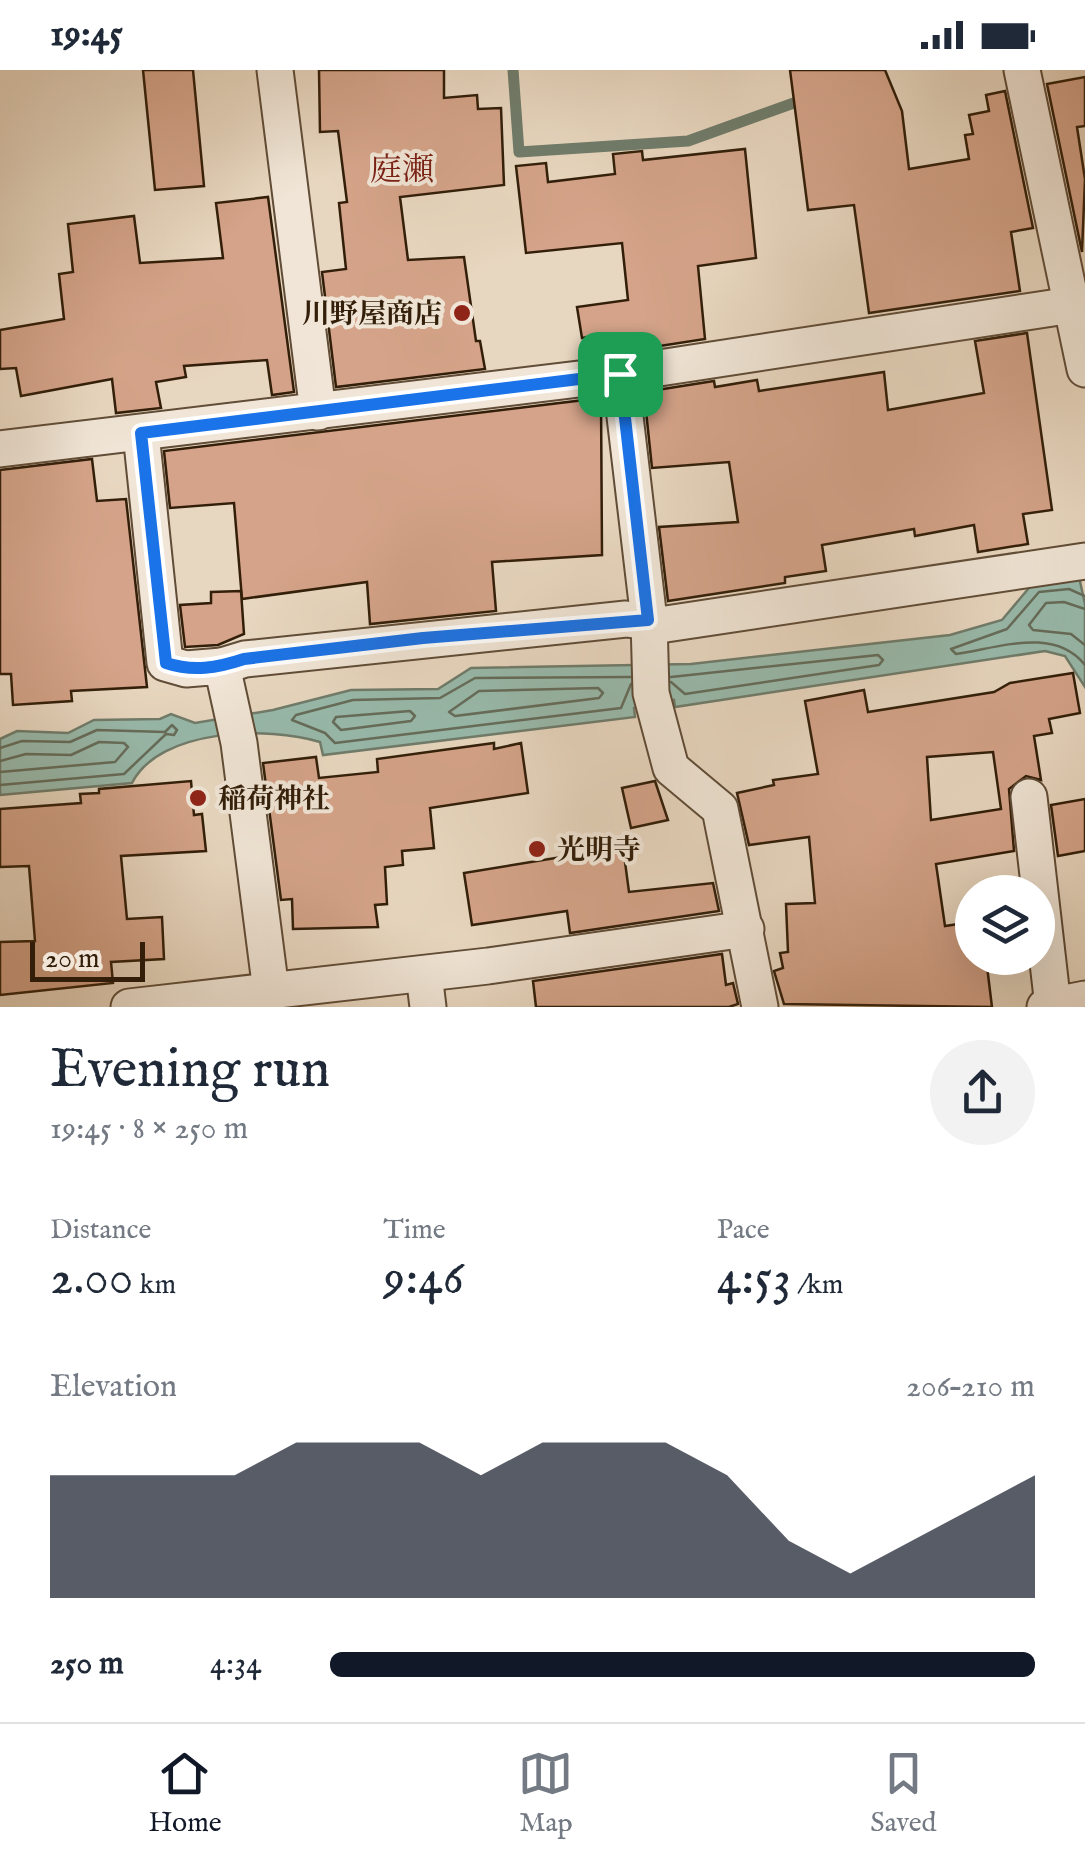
<!DOCTYPE html>
<html lang="en">
<head>
<meta charset="utf-8">
<style>
  :root { --surface:#fff; --page:#f2f2f3; --text:#1f2937; --muted:#747a83; --line:#e0e1e3; --accent:#111827 }
  body { margin:0; font-family:"IM FELL English","Noto Serif JP",serif; background:var(--page); color:var(--text); height:100vh; display:flex; flex-direction:column; font-size:38px; white-space:nowrap }
  * { box-sizing:border-box; margin:0 }
  p { font-size:32px; color:var(--muted) }
  .icon { flex:none; width:55px; height:55px; fill:none; stroke:currentColor; stroke-width:2; stroke-linecap:round; stroke-linejoin:round }
  .map { position:relative; height:937px; overflow:hidden }
  .sheet { display:flex; flex-direction:column; background:var(--surface); flex:1 }
  .sheet>* { flex:none }
  .tools { position:absolute; left:955px; top:805px; display:grid; gap:20px }
  .tools a { display:grid; place-items:center; width:100px; height:100px; border-radius:50%; background:var(--surface); box-shadow:0 10px 40px #0002; font-size:50px }
  .scale { position:absolute; left:30px; bottom:25px; width:115px; box-sizing:border-box; padding-left:10px; border:5px solid #321e09; border-top:0; font-size:28px; line-height:35px; white-space:nowrap; color:#321e09; -webkit-text-stroke:8px #f0e5d6; paint-order:stroke }
  .pin { position:absolute; display:grid; place-items:center; width:85px; height:85px; color:#fff; margin:-42px; border-radius:20px; box-shadow:0 5px 15px #0006 }
  .round { display:grid; place-items:center; flex:none; width:105px; height:105px; border-radius:52px; background:var(--page) }
  .summary { display:flex; align-items:center; justify-content:space-between; height:170px; padding:0 50px }
  h1 { font-size:55px; font-weight:600; line-height:75px }
  .stats { display:grid; grid-template-columns:repeat(3,1fr); gap:15px; height:170px; padding:10px 50px }
  .stats div { display:grid; align-content:center }
  .stats b { font-size:50px; font-weight:600 }
  .stats small { font-size:28px; font-weight:400 }
  .stats p { font-size:28px }
  .chart { height:280px; padding:20px 50px }
  .chart p { display:flex; justify-content:space-between }
  .chart svg { width:100%; height:180px; margin-top:10px; fill:var(--accent); opacity:.7 }
  ul { padding:0 50px; list-style:none; font-size:32px }
  li { display:grid; grid-template-columns:160px 120px 1fr; align-items:center; height:75px }
  li i { height:25px; border-radius:12px; background:var(--accent) }
  .status { display:flex; justify-content:space-between; align-items:center; height:70px; padding:0 50px; background:var(--surface); direction:ltr }
  .status svg { height:28px; fill:currentColor }
  .menu { display:flex; justify-content:space-around; align-items:center; height:140px; border-top:2px solid var(--line); background:var(--surface); font-size:28px; color:var(--muted) }
  .menu a { display:grid; justify-items:center; gap:5px }
  .menu .active { color:var(--accent) }
  .map>svg:first-child { display:block }
</style>
</head>
<body>
<div class="status"><b>19:45</b><svg viewBox="0 0 49 12"><path d="M0 12V9h3v3zM5 12V6h3v6zM10 12V3h3v9zM15 12V0h3v12zM26 1h20v11H26zM47 4h2v5h-2z"/></svg></div>
<div class="map">
<svg width="1085" height="937" viewBox="0 0 1085 937">
  <rect width="100%" height="100%" fill="#e8d7c0"/>
  <filter id="stains"><feTurbulence type="fractalNoise" baseFrequency=".002" numOctaves="4"/><feColorMatrix values="0 0 0 0 .2 0 0 0 0 .09 0 0 0 0 .02 0 0 0 .5 -.17"/></filter>
  <radialGradient id="worn" r=".72"><stop offset=".6" stop-color="#630" stop-opacity="0"/><stop offset="1" stop-color="#630" stop-opacity=".3"/></radialGradient>
  <!-- water -->
  <path fill="#98baac" stroke="#6f7c6b" stroke-width="2.5" d="M1079 507 1085 534V617L1065 586 1045 581 675 637 674 630 634 638 635 647 323 685 320 672C269 656 160 658 132 713L0 725V669L17 661 68 663 94 650 160 649 171 644 195 653 273 640 351 620 438 619 471 598 691 594 950 565 1002 550 1034 512Z"/>
  <g fill="none" stroke-linecap="round" stroke-linejoin="round">
    <!-- shore -->
    <g stroke="#656c5a" stroke-width="2.5">
      <path d="M1085 526 1069 519 1039 522 1007 559 951 579 956 584C999 578 1054 556 1085 595"/>
      <path d="M1085 539 1064 532 1046 533 1029 555 1033 560 1071 564 1085 575"/>
      <path d="M631 607 475 608 440 628 353 630 296 645 292 650 325 663 335 673 621 638 631 614"/>
      <path d="M671 607 878 585 883 590 879 595 685 624 671 612"/>
      <path d="M598 618 603 623 599 628 455 646 449 642 479 621Z"/>
      <path d="M410 641 415 646 411 651 341 660 333 652 336 647Z"/>
      <path d="M0 678 22 671 70 672 97 660 165 662 172 655 177 660 174 665 166 664 124 704 0 715"/>
      <path d="M0 691 26 684 71 685 99 672 124 673 128 677 115 692 0 702"/>
    </g>
    <!-- stream -->
    <path stroke="#6f7c6b" stroke-width="11" d="M513 0 519 82 688 71 805 29"/>
  </g>
  <!-- building -->
  <g fill="#d4a389" stroke="#321e09" stroke-width="2.5" fill-rule="evenodd">
    <path d="M143 0H193L204 116 155 120Z"/>
    <path d="M319 0H444V28L477 25 478 39 501 38 504 115 400 127 408 190 464 187 476 271H480L485 299 336 317 322 202 346 199 339 133 347 132 338 61 320 62Z"/>
    <path d="M790 0H885L902 41 909 99 969 89 965 65 973 64 969 45 989 41 986 25 1005 21 1033 158 1011 162 1020 221 869 243 854 135 808 140Z"/>
    <path d="M1085 7V56L1077 57 1085 109 1082 182 1047 14Z"/>
    <path d="M745 79 756 188 698 196 705 269 602 285 606 264 582 268 577 237 628 230 622 173 526 183 516 96 546 93 548 112 615 104 613 84 642 81 643 90Z"/>
    <path d="M268 127 294 322 272 325 267 290 184 296 186 307 156 312 161 338 116 343 112 309 21 326 16 298 0 299V260L64 249 59 204 73 202 68 154 134 146 140 193 223 188 216 133Z"/>
    <path d="M1027 263 1052 440 1023 444 1028 474 978 482 974 455 915 466 914 459 822 475 826 501 785 507V513L668 531 659 457 738 452 729 392 652 398 644 322 714 311 715 317 757 310 759 321 884 302 888 340 984 323 975 271Z"/>
    <path d="M601 328 602 485 492 492 496 541 370 554 367 512 242 529 234 433 170 438 164 381Z"/>
    <path d="M92 389 97 431 126 429 147 617 71 621 72 631 13 635 11 604H0V400Z"/>
    <path d="M241 521 244 564 218 575 185 577 180 535 211 533V522Z"/>
    <path d="M1073 603 1080 643 1049 649 1052 663 1034 666 1041 710 1026 706 1009 719 1014 781 936 794 945 856 972 852V888H986L992 937 784 934 774 901 783 898 780 883 788 882 786 834 815 833 809 767 749 775 737 723 774 715 773 710 818 704 805 631 864 620 868 642 994 622 1010 613ZM993 682 1001 739 931 750 927 687Z"/>
    <path d="M494 673V679L521 673 528 723 430 738 434 778 402 781 403 795 385 797 387 834 375 835 378 857 293 859 292 829 281 830 263 693 316 687 319 708 378 702 377 689Z"/>
    <path d="M191 711 194 745 202 744 206 781 121 786 127 849 162 847 164 889 111 892 113 913 0 925V872L35 871 29 796 0 797V739L81 733 80 724 99 723V719Z"/>
    <path d="M655 711 668 750 631 758 622 718Z"/>
    <path d="M1085 729V781L1058 786 1051 735Z"/>
    <path d="M623 777 629 822 713 813 719 841 570 863 567 841 472 855 464 803Z"/>
    <path d="M722 884 726 915 733 913 738 934 729 937H536L533 911Z"/>
  </g>
  <g fill="none" stroke-linecap="round" stroke-linejoin="round">
    <!-- minor casing -->
    <g stroke="#604c37" stroke-width="39">
      <g id="minor">
        <path d="M275 0 318 342"/>
        <path d="M1022 0 1085 299"/>
        <path d="M620 304 649 550 651 623 671 698 720 739 760 937"/>
        <path d="M141 363 165 593 186 599 222 596 239 673 271 921"/>
        <path d="M0 379 620 304 1085 233"/>
        <path d="M222 596 245 589 626 549 666 554 1085 491"/>
        <path d="M1029 727 1053 936"/>
        <path d="M424 904 428 937"/>
        <path d="M129 937 488 896 746 859"/>
        <path d="M1045 937 1085 929"/>
      </g>
    </g>
    <!-- minor -->
    <use href="#minor" stroke="#f0e5d6" stroke-width="35"/>
  </g>
  <g fill="none" stroke-linecap="round" stroke-linejoin="round">
    <!-- route casing -->
    <g stroke="#fff" stroke-width="20">
      <path id="route" d="M620 304 648 550 423 568 244 589C217 598 193 602 166 593L141 363Z"/>
    </g>
    <!-- route -->
    <use href="#route" stroke="#1a73e8" stroke-width="12"/>
  </g>
  <!-- markers -->
  <g fill="#8f2418" stroke="#f0e5d6" stroke-width="4">
    <circle cx="462" cy="243" r="10"/>
    <circle cx="198" cy="728" r="10"/>
    <circle cx="537" cy="779" r="10"/>
  </g>
  <g text-anchor="middle" stroke-width="8" stroke-linejoin="round" paint-order="stroke">
    <!-- poi labels -->
    <g font-size="28" font-weight="bold" fill="#321e09" stroke="#f0e5d6" text-anchor="start">
      <text x="442" y="253" text-anchor="end">川野屋商店</text>
      <text x="218" y="738">稲荷神社</text>
      <text x="557" y="789">光明寺</text>
    </g>
    <!-- quarter labels -->
    <g font-size="32" fill="#7a1f14" stroke="#f0e5d6">
      <text x="402" y="110">庭瀬</text>
    </g>
  </g>
  <rect width="100%" height="100%" filter="url(#stains)"/>
  <rect width="100%" height="100%" fill="url(#worn)"/>
</svg>
<div class="tools">
<a><svg class="icon" aria-label="layers" viewBox="0 0 24 24"><path d="M12 4l9 5-9 5-9-5zM3 14l9 5 9-5"/></svg></a>
</div>
<div class="scale">20 m</div>
<div class="pin" style="left:620px;top:304px;background:#1e9e55"><svg class="icon" aria-label="arrive" viewBox="0 0 24 24"><path d="M6 21V4h12l-3 4 3 4H6"/></svg></div>
</div>
<section class="sheet">
<div class="summary"><div><h1>Evening run</h1><p>19:45 · 8 × 250 m</p></div><a class="round"><svg class="icon" aria-label="share" viewBox="0 0 24 24"><path d="M12 15V3M7 8l5-5 5 5M5 13v7h14v-7"/></svg></a></div>
<div class="stats">
<div><p>Distance</p><b>2.00<small> km</small></b></div>
<div><p>Time</p><b>9:46</b></div>
<div><p>Pace</p><b>4:53<small> /km</small></b></div>
</div>
<div class="chart"><p><span>Elevation</span>206–210 m</p>
<svg viewBox="0 0 160 44" preserveAspectRatio="none"><path d="M0 44V14L10 14L20 14L30 14L40 6L50 6L60 6L70 14L80 6L90 6L100 6L110 14L120 30L130 38L140 30L150 22L160 14V44z"/></svg>
</div>
<ul>
<li><b>250 m</b>4:34<i style="width:100%"></i></li>
</ul>
</section>
<nav class="menu">
<a class="active"><svg class="icon" aria-label="home" viewBox="0 0 24 24"><path d="M3 11l9-7 9 7M6 9v11h12V9"/></svg>Home</a>
<a><svg class="icon" aria-label="map" viewBox="0 0 24 24"><path d="M3 6l6-2 6 2 6-2v14l-6 2-6-2-6 2zM9 4v14M15 6v14"/></svg>Map</a>
<a><svg class="icon" aria-label="saved" viewBox="0 0 24 24"><path d="M7 4h10v16l-5-4-5 4z"/></svg>Saved</a>
</nav>
</body>
</html>
